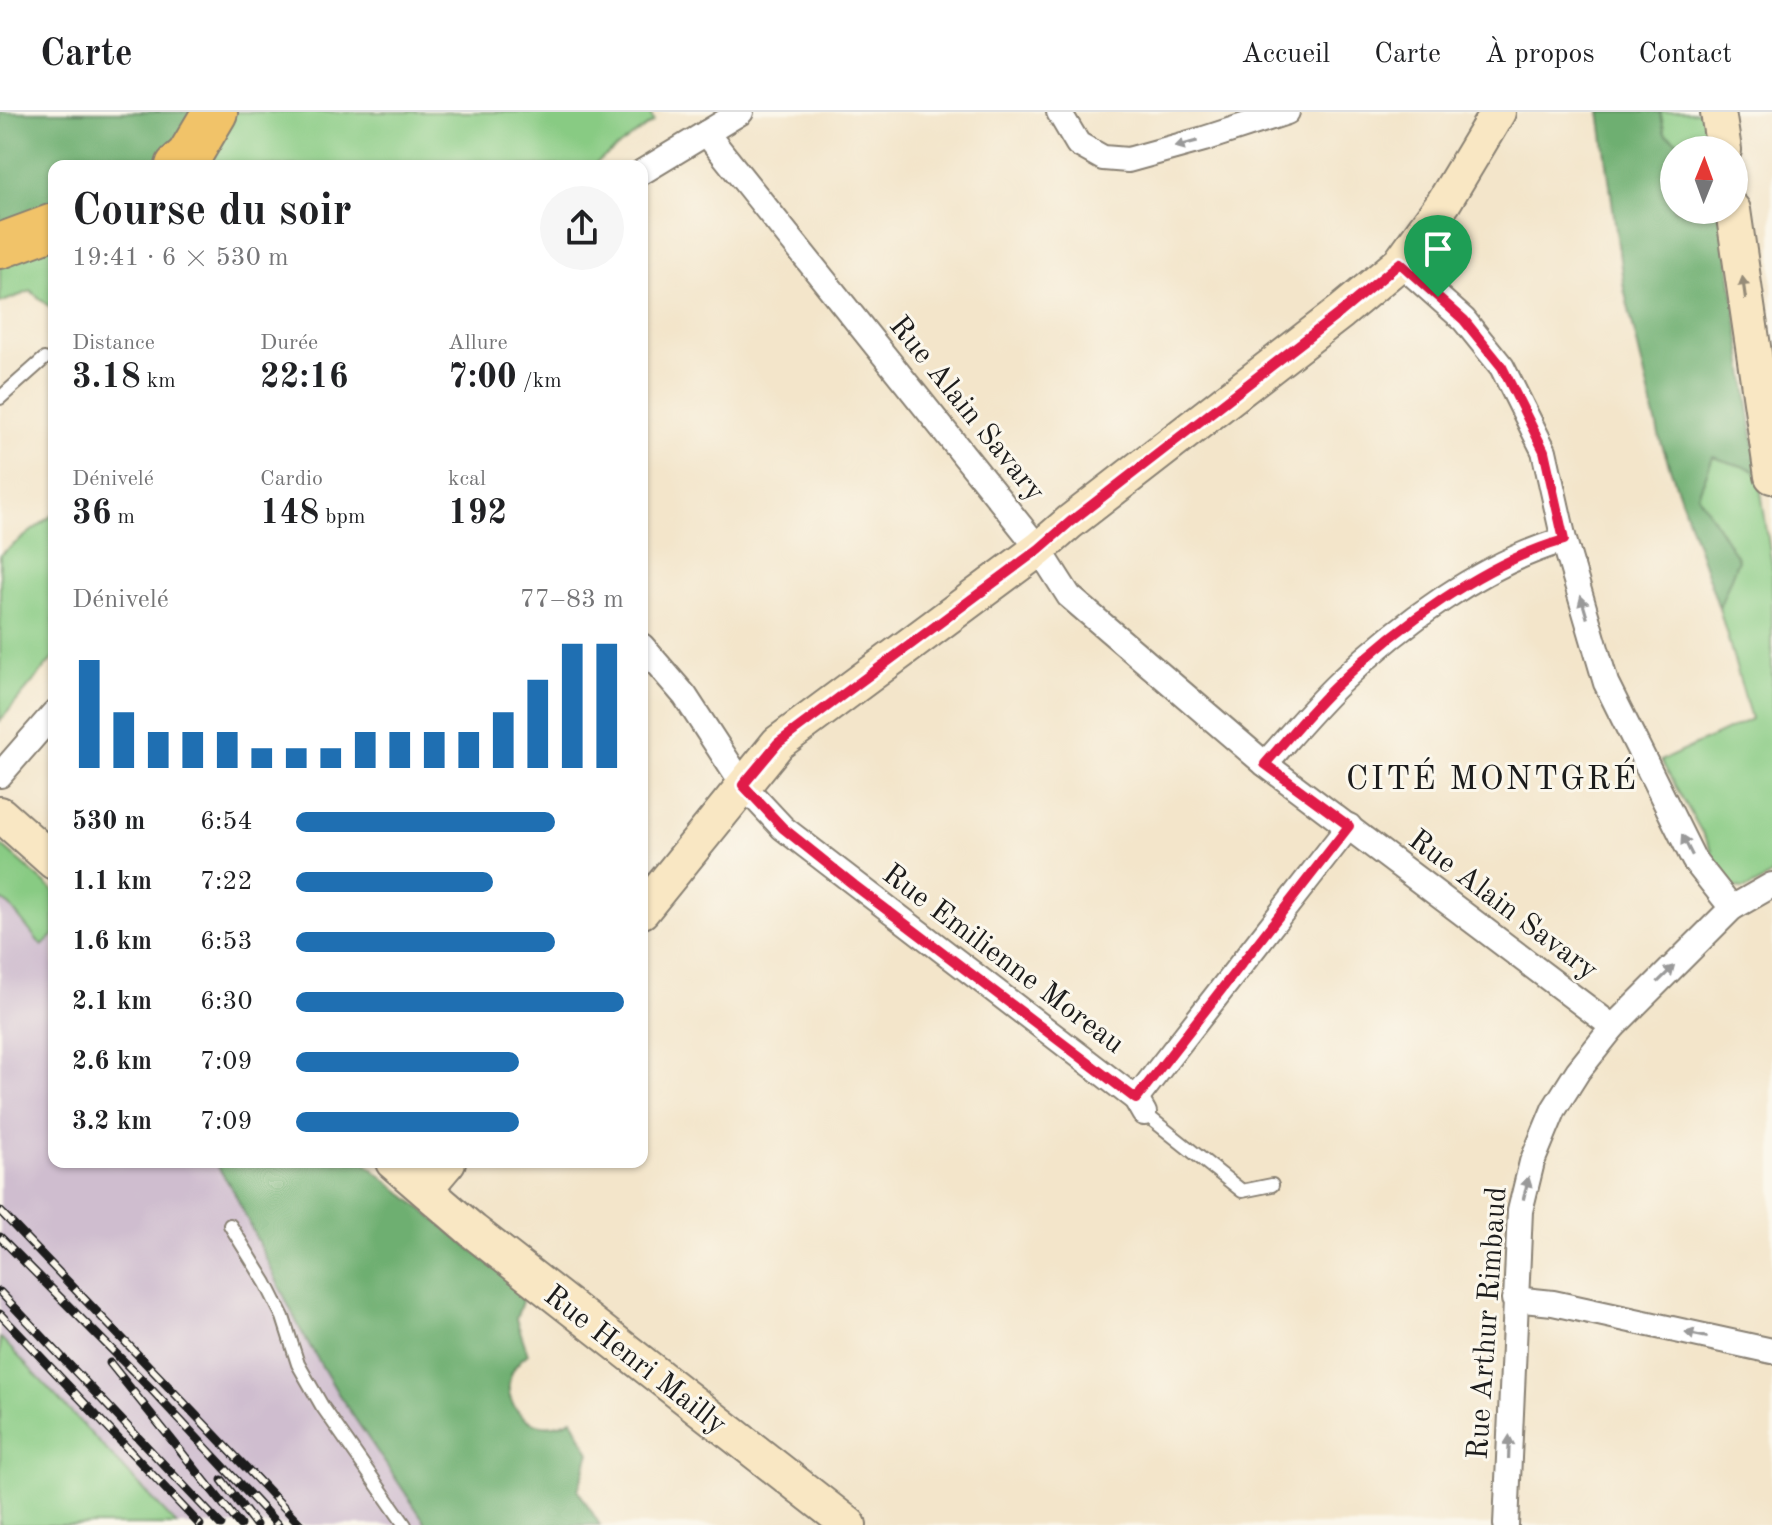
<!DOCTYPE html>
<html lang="fr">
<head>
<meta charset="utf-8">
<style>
  :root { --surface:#fff; --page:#f6f6f6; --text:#202124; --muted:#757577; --line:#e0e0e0; --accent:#1f6fb2 }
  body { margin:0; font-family:"Old Standard TT",serif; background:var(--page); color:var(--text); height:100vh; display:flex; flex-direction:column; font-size:30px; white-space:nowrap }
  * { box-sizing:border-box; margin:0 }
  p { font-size:26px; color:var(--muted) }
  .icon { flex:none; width:44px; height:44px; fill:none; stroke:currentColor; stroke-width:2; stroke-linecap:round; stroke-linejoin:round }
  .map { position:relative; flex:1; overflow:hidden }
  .panel { position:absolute; left:48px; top:48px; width:600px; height:1008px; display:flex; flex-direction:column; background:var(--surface); border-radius:16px; box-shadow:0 2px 6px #0004 }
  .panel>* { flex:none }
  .needle { width:52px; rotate:1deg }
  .tools { position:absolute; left:1660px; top:24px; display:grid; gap:16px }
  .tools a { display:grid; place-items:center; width:88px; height:88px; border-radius:50%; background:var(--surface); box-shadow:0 2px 6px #0004; font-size:40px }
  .pin { position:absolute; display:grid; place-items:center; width:68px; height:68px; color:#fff; margin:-82px -34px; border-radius:50% 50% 50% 0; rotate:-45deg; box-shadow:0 0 8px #0007 }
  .pin .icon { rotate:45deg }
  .round { display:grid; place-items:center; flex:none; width:84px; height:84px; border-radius:42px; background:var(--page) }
  .summary { display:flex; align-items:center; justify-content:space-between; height:136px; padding:0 24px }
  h1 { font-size:44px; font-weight:700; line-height:60px }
  .figures { display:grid; grid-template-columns:repeat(3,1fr); gap:12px; height:136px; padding:8px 24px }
  .figures div { display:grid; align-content:center }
  .figures b { font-size:34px; font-weight:700 }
  .figures small { font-size:22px; font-weight:400 }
  .figures p { font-size:22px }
  .chart { height:224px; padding:16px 24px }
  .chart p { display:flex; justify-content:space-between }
  .chart svg { width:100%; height:144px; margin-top:8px; stroke:var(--accent); stroke-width:6 }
  ul { padding:0 24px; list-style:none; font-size:26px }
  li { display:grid; grid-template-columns:128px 96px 1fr; align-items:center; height:60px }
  li i { height:20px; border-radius:10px; background:var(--accent) }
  header { display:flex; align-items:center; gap:48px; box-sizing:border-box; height:112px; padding:0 40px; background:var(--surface); border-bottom:2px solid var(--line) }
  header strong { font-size:38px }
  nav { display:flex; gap:44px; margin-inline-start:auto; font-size:28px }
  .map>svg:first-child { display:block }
</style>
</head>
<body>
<header>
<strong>Carte</strong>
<nav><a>Accueil</a><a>Carte</a><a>À propos</a><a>Contact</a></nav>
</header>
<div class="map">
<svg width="1772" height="1413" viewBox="0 0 1772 1413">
  <rect width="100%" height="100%" fill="#fbf7ec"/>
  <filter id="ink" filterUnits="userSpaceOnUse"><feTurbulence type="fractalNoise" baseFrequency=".0125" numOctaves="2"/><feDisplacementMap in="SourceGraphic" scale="16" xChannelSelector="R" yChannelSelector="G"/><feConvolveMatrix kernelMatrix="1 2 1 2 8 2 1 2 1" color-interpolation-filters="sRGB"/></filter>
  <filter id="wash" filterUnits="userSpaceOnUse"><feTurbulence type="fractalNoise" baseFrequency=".006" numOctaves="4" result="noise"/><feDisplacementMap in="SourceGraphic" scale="32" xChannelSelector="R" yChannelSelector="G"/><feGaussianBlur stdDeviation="1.8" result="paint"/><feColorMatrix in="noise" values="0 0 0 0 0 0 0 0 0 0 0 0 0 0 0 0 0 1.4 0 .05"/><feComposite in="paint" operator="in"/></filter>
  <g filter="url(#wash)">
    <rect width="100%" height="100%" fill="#f3e5ca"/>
    <!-- industrial -->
    <path fill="#cfbdcf" d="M0 732 54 779V1050H364L476 1413H0Z"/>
    <!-- green -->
    <g fill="#88cb83" stroke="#527450" stroke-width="2">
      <path d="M231 0H649L654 9 592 54H199Z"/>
      <path d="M1660 0H1709L1714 38H1692L1665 22Z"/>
      <path d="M54 126V199L31 179 0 191V145Z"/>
      <path d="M1713 345 1758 359 1772 454V762C1750 778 1744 782 1718 770L1706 743 1712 738 1661 649 1751 607 1719 496 1738 447 1698 383Z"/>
      <path d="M54 402V545L0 609V443Z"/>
      <path d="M0 732 54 779V823L42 834 10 794 0 787Z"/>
      <path d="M0 1226 2 1227 177 1413H0Z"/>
    </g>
    <!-- forest -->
    <g fill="#6eaf71" stroke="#456646" stroke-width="2">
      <path d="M0 0H198L181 26 149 54H54V95L0 115Z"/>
      <path d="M1600 0H1660L1665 22 1692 38H1674V98H1722L1758 359 1713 345 1698 383 1738 447 1719 496 1660 327 1624 177Z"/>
      <path d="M215 1050H364L525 1181 516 1207 528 1242C484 1273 523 1333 572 1307L590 1341 578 1378 600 1413H427L339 1283 301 1219 234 1080Z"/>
    </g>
  </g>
  <g filter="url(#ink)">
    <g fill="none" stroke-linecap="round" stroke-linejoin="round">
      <!-- lane casing -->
      <g stroke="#888073" stroke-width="16">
        <g id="lane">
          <path d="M0 286 44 247"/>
          <path d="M1144 1001 1242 1079 1272 1073"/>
          <path d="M230 1113 266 1171 283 1205 298 1252 322 1294 405 1413"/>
        </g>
      </g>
      <!-- street casing -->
      <g stroke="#888073" stroke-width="28">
        <g id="street">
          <path d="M1059 0 1078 32 1103 46 1128 48 1204 27 1287 0"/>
          <path d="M706 21 1039 437 1069 484 1265 652 1613 915"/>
          <path d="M642 60 741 0"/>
          <path d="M1400 151 1464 208 1502 255 1544 339 1564 428 1606 571 1694 748 1732 796"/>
          <path d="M642 534 685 584 743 673 783 716 1136 987 1144 1001"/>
          <path d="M1265 652C1289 625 1313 596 1339 571 1400 512 1482 452 1564 428"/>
          <path d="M0 663 54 601"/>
          <path d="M1136 987 1349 714"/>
          <path d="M1514 1187 1553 1191 1772 1239"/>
          <path d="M1506 1413 1520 1099 1532 1050 1554 997 1578 959 1613 915 1732 796 1772 773"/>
        </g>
      </g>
      <!-- secondary casing -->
      <g stroke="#888073" stroke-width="38">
        <g id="secondary">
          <path d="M1718 0 1724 38"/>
          <path d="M1733 98 1772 364"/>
          <path d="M0 702 54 750"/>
          <path d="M642 799 778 631 1039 437 1070 410 1341 200 1400 151 1444 90 1498 0"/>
          <path d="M393 1050 473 1119 849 1413"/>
          <path d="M426 1076 448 1050"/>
        </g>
      </g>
      <!-- highway casing -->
      <g stroke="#888073" stroke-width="48">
        <g id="highway">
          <path d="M178 54 189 44 215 0"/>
          <path d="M0 134 54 114"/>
        </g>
      </g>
      <!-- lane -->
      <use href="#lane" stroke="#fff" stroke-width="12"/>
      <!-- street -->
      <use href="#street" stroke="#fff" stroke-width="24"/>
      <!-- secondary -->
      <use href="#secondary" stroke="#f9e7c3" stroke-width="34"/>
      <!-- highway -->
      <use href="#highway" stroke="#f1c369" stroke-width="44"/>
      <!-- rail casing -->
      <g stroke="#1c1c1c" stroke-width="9">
        <g id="rail">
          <path d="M0 1099 301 1413"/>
          <path d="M0 1125 150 1276 278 1413"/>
          <path d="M0 1180 221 1413"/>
          <path d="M0 1202 200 1413"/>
          <path d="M110 1251 240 1413"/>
          <path d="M222 1368 256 1413"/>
        </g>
      </g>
      <!-- rail -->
      <use href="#rail" stroke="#fbf7ec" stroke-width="6" stroke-dasharray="18" stroke-linecap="butt"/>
    </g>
    <!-- one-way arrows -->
    <defs><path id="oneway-solid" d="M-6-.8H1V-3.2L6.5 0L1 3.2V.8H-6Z" transform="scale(2)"/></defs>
    <g fill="#999">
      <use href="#oneway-solid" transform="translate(1186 32) rotate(165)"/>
      <use href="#oneway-solid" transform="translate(1584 495) rotate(-106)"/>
      <use href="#oneway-solid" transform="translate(1687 733) rotate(-117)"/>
      <use href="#oneway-solid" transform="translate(1666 862) rotate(-45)"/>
      <use href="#oneway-solid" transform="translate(1526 1076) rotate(-77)"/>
      <use href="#oneway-solid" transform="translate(1696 1223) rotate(-168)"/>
      <use href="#oneway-solid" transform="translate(1509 1335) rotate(-88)"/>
    </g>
    <use fill="#968c78" href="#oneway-solid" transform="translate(1744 176) rotate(-98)"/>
  </g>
  <g fill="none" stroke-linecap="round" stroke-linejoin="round" filter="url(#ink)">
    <!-- route casing -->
    <g stroke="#fff" stroke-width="16">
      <path id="route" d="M1400 151 1464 208 1502 255 1544 339 1564 428C1484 451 1399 513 1339 571 1312 596 1289 625 1265 652L1349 714 1136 987 854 773 783 716 743 673 778 631 1039 437 1070 410 1341 200Z"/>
    </g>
    <!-- route -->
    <use href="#route" stroke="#e11d48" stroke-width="10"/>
  </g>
  <g text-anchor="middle" stroke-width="6" stroke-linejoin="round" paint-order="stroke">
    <!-- street labels -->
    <g font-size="30" fill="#1c1c1c" stroke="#fbf7ec">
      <text transform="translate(968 296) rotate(51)" y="10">Rue Alain Savary</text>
      <text transform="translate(1504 792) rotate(37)" y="10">Rue Alain Savary</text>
      <text transform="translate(1004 846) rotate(37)" y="10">Rue Emilienne Moreau</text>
      <text transform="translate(1486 1211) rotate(-86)" y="10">Rue Arthur Rimbaud</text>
      <text transform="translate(636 1247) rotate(38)" y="10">Rue Henri Mailly</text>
    </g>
    <!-- quarter labels -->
    <g font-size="34" letter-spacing="2" fill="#1c1c1c" stroke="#fbf7ec">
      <text x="1492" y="677">CITÉ MONTGRÉ</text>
    </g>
  </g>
</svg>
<div class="tools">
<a><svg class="needle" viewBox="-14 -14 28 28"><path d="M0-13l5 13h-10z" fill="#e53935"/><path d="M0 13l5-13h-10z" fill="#757577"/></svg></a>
</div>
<div class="pin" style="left:1438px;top:185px;background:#1e9e55"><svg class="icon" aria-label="arrive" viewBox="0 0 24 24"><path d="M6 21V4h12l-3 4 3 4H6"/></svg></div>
<section class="panel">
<div class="summary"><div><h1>Course du soir</h1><p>19:41 · 6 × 530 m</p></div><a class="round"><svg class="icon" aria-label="share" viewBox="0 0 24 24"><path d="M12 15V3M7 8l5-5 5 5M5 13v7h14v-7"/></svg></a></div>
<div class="figures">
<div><p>Distance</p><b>3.18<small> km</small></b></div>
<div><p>Durée</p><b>22:16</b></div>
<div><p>Allure</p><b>7:00<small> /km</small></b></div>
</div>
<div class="figures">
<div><p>Dénivelé</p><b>36<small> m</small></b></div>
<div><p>Cardio</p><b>148<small> bpm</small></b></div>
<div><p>kcal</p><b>192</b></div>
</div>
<div class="chart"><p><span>Dénivelé</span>77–83 m</p>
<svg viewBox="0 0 160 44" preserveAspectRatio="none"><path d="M5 44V11M15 44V27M25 44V33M35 44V33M45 44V33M55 44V38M65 44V38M75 44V38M85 44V33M95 44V33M105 44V33M115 44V33M125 44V27M135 44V17M145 44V6M155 44V6"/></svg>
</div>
<ul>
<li><b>530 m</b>6:54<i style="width:79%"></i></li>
<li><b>1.1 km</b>7:22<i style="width:60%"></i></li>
<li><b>1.6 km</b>6:53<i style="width:79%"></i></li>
<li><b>2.1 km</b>6:30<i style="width:100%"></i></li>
<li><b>2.6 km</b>7:09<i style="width:68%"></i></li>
<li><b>3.2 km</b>7:09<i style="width:68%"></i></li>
</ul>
</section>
</div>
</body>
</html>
